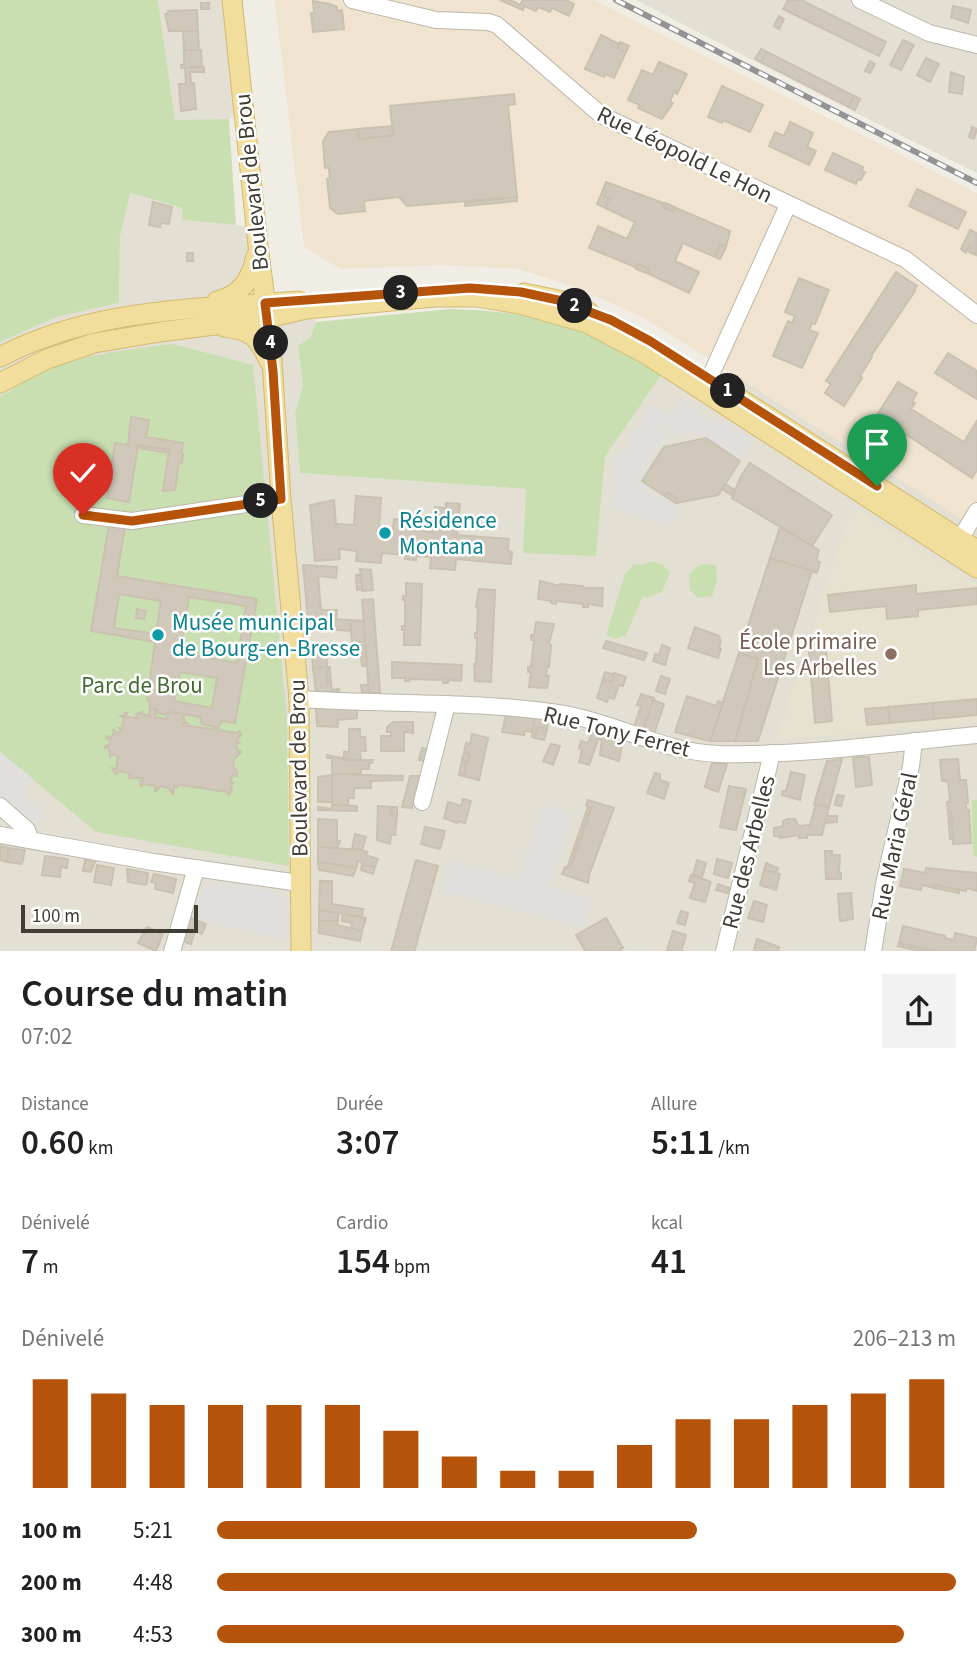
<!DOCTYPE html>
<html lang="fr">
<head>
<meta charset="utf-8">
<style>
  :root { --surface:#fff; --page:#f2f2f2; --text:#202124; --muted:#757577; --accent:#b45309 }
  body { margin:0; font-family:"Source Sans 3",sans-serif; background:var(--page); color:var(--text); height:100vh; display:flex; flex-direction:column; font-size:26px; white-space:nowrap }
  * { box-sizing:border-box; margin:0 }
  p { font-size:23px; color:var(--muted) }
  .icon { flex:none; width:38px; height:38px; fill:none; stroke:currentColor; stroke-width:2; stroke-linecap:round; stroke-linejoin:round }
  .map { position:relative; height:951px; overflow:hidden }
  .panel { display:flex; flex-direction:column; background:var(--surface); flex:1 }
  .panel>* { flex:none }
  .scale { position:absolute; left:21px; bottom:18px; width:177px; box-sizing:border-box; padding-left:7px; border:4px solid #413d35; border-top:0; font-size:19px; line-height:24px; white-space:nowrap; color:#413d35; -webkit-text-stroke:5px #fff; paint-order:stroke }
  .pin { position:absolute; display:grid; place-items:center; width:60px; height:60px; color:#fff; margin:-72px -30px; border-radius:50% 50% 50% 0; rotate:-45deg; box-shadow:0 0 7px #0007 }
  .pin .icon { rotate:45deg }
  .km { position:absolute; width:35px; height:35px; margin:-18px; border-radius:50%; background:#222; color:#fff; font-size:19px; line-height:35px; text-align:center }
  .round { display:grid; place-items:center; flex:none; width:74px; height:74px; border-radius:0px; background:var(--page) }
  .head { display:flex; align-items:center; justify-content:space-between; height:119px; padding:0 21px }
  h1 { font-size:38px; font-weight:600; line-height:52px }
  .stats { display:grid; grid-template-columns:repeat(3,1fr); gap:10px; height:119px; padding:7px 21px }
  .stats div { display:grid; align-content:center }
  .stats b { font-size:35px; font-weight:600 }
  .stats small { font-size:19px; font-weight:400 }
  .stats p { font-size:19px }
  .chart { height:196px; padding:14px 21px }
  .chart p { display:flex; justify-content:space-between }
  .chart svg { width:100%; height:126px; margin-top:7px; stroke:var(--accent); stroke-width:6 }
  ul { padding:0 21px; list-style:none; font-size:23px }
  li { display:grid; grid-template-columns:112px 84px 1fr; align-items:center; height:52px }
  li i { height:18px; border-radius:9px; background:var(--accent) }
  .map>svg:first-child { display:block }
</style>
</head>
<body>
<div class="map">
<svg width="977" height="952" viewBox="0 0 977 952">
  <rect width="100%" height="100%" fill="#f0ede4"/>
  <!-- residential -->
  <g fill="#e3dfd3">
    <path d="M158 0H242L252 106 229 119 175 121Z"/>
    <path d="M636 0H977V173L840 105Z"/>
    <path d="M129 193 182 208V220L263 228 270 293 294 294 316 322 311 336 298 346 303 385 295 414 300 473 527 489 596 556 605 457 661 375 736 374 977 529V951H0V342L57 317 119 303 120 237Z"/>
  </g>
  <!-- commercial -->
  <path fill="#f0e4d1" d="M275 0H594L977 193V529L644 318 578 288 518 269 443 265 340 269 304 247Z"/>
  <!-- education -->
  <path fill="#e7e2d0" d="M853 506 977 584V723L780 740 778 733Z"/>
  <!-- green -->
  <g fill="#c9dfb2">
    <path d="M0 0H158L175 120 229 119 236 225 182 220V208L130 193 120 237 119 303 57 317 0 342Z"/>
    <path d="M451 309C503 311 549 315 597 336 613 343 629 355 644 364H648L661 375 605 457 596 556 523 553 526 489 300 473 295 414 303 385 298 346 311 336 316 322Z"/>
    <path d="M173 344 253 365 287 718 289 866 96 832 0 752V397C11 391 21 383 32 377 74 354 127 350 173 344Z"/>
    <path d="M650 561 662 564 670 573 662 592 648 598 643 596 626 635 615 639 606 635 625 574 634 564 643 565Z"/>
    <path d="M705 564 716 566 717 581 712 596 698 598 690 590 689 575 696 567Z"/>
    <path d="M972 800H977V857L973 855Z"/>
  </g>
  <!-- parking -->
  <g fill="#e1dfdc">
    <path d="M680 398 713 420 717 417 754 440 740 461 690 429 684 438 664 425 663 427 670 432 639 482 680 508 669 530 655 522 612 508 614 464 652 405 670 416Z"/>
    <path d="M0 752 33 779 21 794 51 818 36 821 41 826 29 828 4 807 10 803 0 794Z"/>
    <path d="M543 804 573 814 550 887 594 899 584 928 441 891 450 860 517 879Z"/>
    <path d="M218 881 279 892 290 904 289 940 206 923 191 918 205 886Z"/>
  </g>
  <!-- building -->
  <g fill="#d0c9bb" stroke="#cac1b0" stroke-width="2" fill-rule="evenodd">
    <path d="M500 0H510L520 5 523 0H566L574 4 569 16 552 8 550 12 538 7 536 11 524 6 523 10Z"/>
    <path d="M788 0H801L886 42 879 56 783 9Z"/>
    <path d="M313 1 330 4 337 7V11L342 10 344 29 313 32 311 13H314Z"/>
    <rect x="201" y="3" width="8" height="6"/>
    <path d="M953 6 971 10 968 23 951 17Z"/>
    <path d="M197 10 198 31H169L165 14H168V11Z"/>
    <path d="M779 16 784 19 779 29 774 26Z"/>
    <path d="M183 31H198L199 50H184Z"/>
    <path d="M601 35 619 44 617 48 626 52 614 78 605 74 604 77 585 69Z"/>
    <path d="M903 40 914 45 901 70 890 65Z"/>
    <path d="M620 42 629 46 626 52 617 48Z"/>
    <path d="M761 49 767 52 761 62 755 59Z"/>
    <path d="M184 50H201L202 67 181 68V65H184Z"/>
    <path d="M767 52 854 96 849 107 761 62Z"/>
    <path d="M926 58 939 64 930 82 917 75Z"/>
    <path d="M870 61 875 64 870 73 865 71Z"/>
    <path d="M659 62 687 74 677 94 674 92 670 102 673 103 662 119 638 108 640 105 628 100 642 70 653 75Z"/>
    <path d="M204 67V72H190L191 83H194L196 109 181 111 179 84H186L185 68Z"/>
    <path d="M951 72 964 77 962 94 949 92Z"/>
    <path d="M722 86 763 105 750 132 723 120 722 123 708 117Z"/>
    <path d="M514 94 515 104 508 105 517 197 407 206 399 197 364 201 365 211 338 214 330 208 327 179 330 178 329 170V167L325 168 323 141 329 132 358 129 359 139 393 135 390 106Z"/>
    <path d="M854 96 860 99 855 110 849 107Z"/>
    <path d="M790 122 813 133 807 147 816 151 809 165 769 146 775 132 784 136Z"/>
    <path d="M392 126 393 135 359 139 358 129Z"/>
    <path d="M972 127 977 129 974 139 969 137Z"/>
    <path d="M833 153 863 167 862 171 865 172 861 180 858 179 856 184 825 170Z"/>
    <path d="M606 182 663 203 662 207 673 211 676 208 730 231 726 247 721 244 715 257 683 243 675 261 699 272 689 293 647 273 649 269 637 264 635 267 589 248 598 226 627 239 635 222 605 208 609 199 604 197 606 191 603 190Z"/>
    <path d="M917 189 966 212 958 229 909 206Z"/>
    <path d="M603 190 606 191 604 197 609 199 605 208 597 204Z"/>
    <path d="M517 197V201L465 206V203Z"/>
    <path d="M153 202 172 207 169 224 161 223 160 227 149 225Z"/>
    <path d="M665 203 675 207 673 211 663 207Z"/>
    <path d="M970 230 977 233 976 255 969 252 971 247 969 246 966 253 961 249Z"/>
    <path d="M721 244 726 247 720 259 715 257Z"/>
    <rect x="187" y="253" width="6" height="8"/>
    <path d="M639 264 648 269 646 273 636 269Z"/>
    <path d="M896 272 917 286 914 290 915 291 871 356 872 357 860 376 862 378 844 406 825 393 831 384 826 381Z"/>
    <path d="M799 278 829 290 815 324 812 323 809 330 818 333 802 368 773 356 788 321 792 323 795 316 785 312Z"/>
    <path d="M948 353 977 371V399L935 373Z"/>
    <path d="M898 382 917 393 912 402 915 403 911 409 964 442 977 421V470L972 478 877 415Z"/>
    <path d="M131 417 149 420 146 437 183 443 181 454H183L182 463H179L175 490 163 491 169 450 138 445 129 502 107 498 115 443 128 445Z"/>
    <path d="M706 438 740 461 718 495 676 503V498L669 493 663 495 642 481 664 447Z"/>
    <path d="M138 445 169 450V453L138 448Z"/>
    <path d="M750 463 832 515 812 546 732 498 741 476Z"/>
    <path d="M725 484 735 490 733 496 722 489Z"/>
    <path d="M669 493 676 498V503L663 495Z"/>
    <path d="M356 496 381 498 379 528 393 529 394 519 408 520V524L419 525 418 531 433 532 435 507 446 508V503L460 504 457 535 509 539 508 551 512 552 511 564 456 559 455 570 430 568 431 557 416 556V560L405 559V555L382 553 381 563 356 561 357 551 339 549 340 559 315 561 310 505 334 500 336 524 354 525Z"/>
    <path d="M109 525 125 526 117 576 257 599 235 723 222 721 218 728 202 724 200 717 168 712 167 715 157 713 158 710 150 708V702L147 700 155 642 91 631ZM119 594 161 601 156 634 114 628ZM189 597 246 606 237 663 180 653ZM180 672 217 678 212 708 174 701Z"/>
    <path d="M780 527 819 550 816 561 820 562 817 573 770 558Z"/>
    <path d="M770 558 812 571 758 741H735L758 659 739 653Z"/>
    <path d="M303 565 337 567 336 578 318 576 321 610H337L336 620 308 618Z"/>
    <path d="M360 569 371 570 373 590 362 591Z"/>
    <path d="M356 575H361L362 589 357 590Z"/>
    <path d="M540 581 560 586V584L583 586 582 588H603L602 606 588 604V607H583V604L556 601V604L551 603V601L538 599Z"/>
    <path d="M406 583 422 584 420 645H404V630H402V626H405V601L403 600V596H406Z"/>
    <path d="M916 585V594L977 588V604L918 610V616L887 619 886 606 830 612 828 595Z"/>
    <path d="M479 589 495 590 491 682 475 681 474 664H476L477 638H475V633H477L478 607H476Z"/>
    <path d="M373 599 380 693H369L362 600Z"/>
    <path d="M137 609 146 611 144 619 136 618Z"/>
    <path d="M308 618 350 620 351 631 309 628Z"/>
    <path d="M350 620 364 621 365 642H352Z"/>
    <path d="M536 622 554 624 549 644 551 645 549 667H547L546 676H549L547 688 529 687 531 672H528V667H531L534 640H531V635H534Z"/>
    <path d="M695 627 719 636 721 642 719 648 721 649 718 658 688 648Z"/>
    <path d="M606 641 647 653 644 660 603 648Z"/>
    <path d="M361 645H365L366 656 361 657Z"/>
    <path d="M662 645 670 648 665 665 653 661 655 654 659 655Z"/>
    <path d="M311 647H326L327 667 313 668Z"/>
    <path d="M826 650 832 721 815 723 809 652Z"/>
    <path d="M739 653 758 659 735 741H710Z"/>
    <path d="M366 656 367 666H362L361 657Z"/>
    <path d="M392 662 462 665 461 681 448 680V683H443V680L410 679 409 681H405V678H392Z"/>
    <path d="M330 667V670H327L328 683H331L332 690 339 689V692H316L313 668Z"/>
    <path d="M327 670H330L331 683H328Z"/>
    <path d="M605 672 614 675 612 682 603 679Z"/>
    <path d="M614 673 626 677 623 686 619 685 614 699 609 697 607 702 597 698 603 679 612 682Z"/>
    <path d="M661 676 670 679 665 694 656 691Z"/>
    <path d="M361 685H368L369 693H362Z"/>
    <path d="M641 694 654 698 643 730 634 727 641 706 637 705Z"/>
    <path d="M687 696 716 706 718 701 723 703 710 741 675 732Z"/>
    <path d="M977 699V715L934 719 933 703Z"/>
    <path d="M653 700 664 704 654 734 643 730Z"/>
    <path d="M933 703 934 719 889 723 888 707Z"/>
    <path d="M316 707 357 708V718L338 720V727L317 726Z"/>
    <path d="M888 707 889 723 867 725 865 709Z"/>
    <path d="M150 708 156 710 155 717 167 719 169 712 184 714V721L187 723H183V725L237 733 239 731 241 734 237 741 239 743H237L236 748 241 752 234 759 233 766 237 772V776L232 775 231 783H233L230 790H232L229 795 227 792 174 784V786L177 787 174 788 173 794 168 788 161 786 156 791H155V786L144 784 141 786 140 781H142L143 778H129L130 773 118 771 117 774H115L112 768 116 769 118 757 113 754 110 757 109 747 105 748V746L109 745 110 740 106 738 107 736 111 738 114 733 113 729 116 733 122 731 119 728H122L124 718 121 716H124L125 713H127L126 717 138 718 136 714 142 712 141 714 149 716Z"/>
    <path d="M506 714 535 717 532 732 524 731V735L502 732Z"/>
    <path d="M535 717 548 719 547 729 537 727 535 738 532 737Z"/>
    <path d="M393 722H413V733L404 732V751H381V736H391V732H387V727Z"/>
    <path d="M537 727 547 729 544 740 535 738Z"/>
    <path d="M349 729H360V737H365L366 751H360L361 760 344 759V752H349Z"/>
    <path d="M593 730 601 732 589 765 579 762 582 750 579 748 581 741 588 743Z"/>
    <path d="M601 732 623 739 619 761 600 755 602 740 598 738Z"/>
    <path d="M472 734 488 738 479 780 463 776 470 754 464 753 466 743 470 744Z"/>
    <path d="M551 744 560 746 553 765 543 761Z"/>
    <path d="M422 748 428 749 425 761 419 760Z"/>
    <path d="M464 753 470 754 468 762 462 760Z"/>
    <path d="M327 755 342 758V760H373L372 763H369V769H361V774H332V758H327Z"/>
    <path d="M861 757H869L872 785 856 787 853 758Z"/>
    <path d="M842 759 829 807 814 804 827 761Z"/>
    <path d="M958 759 960 780H966L968 803H966V810H969L971 843 953 844 951 812H948L947 802 950 801 948 781H942L940 760Z"/>
    <path d="M462 760 466 761 463 776 459 775Z"/>
    <path d="M712 763 727 764 718 792 705 787Z"/>
    <path d="M791 772 805 775 800 800 782 795 783 791H786Z"/>
    <path d="M655 773 660 774V780L669 783 664 799 647 793Z"/>
    <path d="M332 774 403 776V780L371 781V788H354V798H348V805H332Z"/>
    <path d="M332 775V802H318V777Z"/>
    <path d="M410 776H421L412 808 402 807Z"/>
    <path d="M729 786 746 789 736 830 720 827Z"/>
    <path d="M837 795 844 796 841 806 835 805Z"/>
    <path d="M463 799 471 801 465 823 457 821V823L444 818 448 802 461 806Z"/>
    <path d="M588 800 614 808 589 875 588 883 562 874 565 867 570 868 591 808 586 806Z"/>
    <path d="M816 804 829 807 822 835H807V838H799V835L780 838V836H774V828L783 826V821L788 819H795L799 826 810 825Z"/>
    <path d="M332 805 357 806V811L318 810V807L332 809Z"/>
    <path d="M378 806 392 807 391 815 397 816 395 835H391L390 844 377 840Z"/>
    <path d="M392 807H397V816L391 815Z"/>
    <path d="M588 807 591 808 570 868H567Z"/>
    <path d="M948 812H951L953 839H950Z"/>
    <path d="M827 816H837V822L825 823Z"/>
    <path d="M318 819 337 820V841H340L337 848 318 847Z"/>
    <path d="M425 827 445 831 440 849 421 844Z"/>
    <path d="M355 834 366 837 362 850 352 849Z"/>
    <path d="M0 846 9 848 7 862 0 860Z"/>
    <path d="M318 847 362 850 367 852 366 855 378 859 375 867 362 865 363 863 358 861 356 868 318 862Z"/>
    <path d="M9 848 25 850 22 864 7 862Z"/>
    <path d="M825 851H832V855H840L839 873H841V879H826Z"/>
    <path d="M45 856 68 859 67 868 61 867 60 877 42 875Z"/>
    <path d="M717 859 732 863 728 878 714 874Z"/>
    <path d="M85 860 95 862 91 872 83 871Z"/>
    <path d="M416 860 438 866 414 952H391Z"/>
    <path d="M697 860 706 863 702 877 693 875Z"/>
    <path d="M318 862 356 868 353 876 319 870Z"/>
    <path d="M766 863 778 868 776 873 764 870Z"/>
    <path d="M97 865 114 868 111 885 94 882Z"/>
    <path d="M362 865 375 867 373 874 361 870Z"/>
    <path d="M926 868 977 873V891L966 888V891L934 885V888L922 885 921 890 900 886 904 869 925 873Z"/>
    <path d="M127 869 148 873 147 883 146 885 128 882Z"/>
    <path d="M764 870 780 874 776 890 760 885Z"/>
    <path d="M154 874 176 879 173 893 155 889 156 883 151 882Z"/>
    <path d="M691 875 711 882 705 902 690 898 695 883 689 881Z"/>
    <path d="M320 881H332V904L363 909 362 917 319 910Z"/>
    <path d="M718 884 730 888 728 893 716 890Z"/>
    <path d="M934 885 959 890V893L934 888Z"/>
    <path d="M851 893 853 919 840 921 838 894Z"/>
    <path d="M754 901 767 905 763 922 748 918Z"/>
    <path d="M319 910 338 913V921H319Z"/>
    <path d="M681 911 688 913 685 925 677 923Z"/>
    <path d="M343 914 366 918 362 931 351 929 352 923 342 921Z"/>
    <path d="M191 918 206 924 202 934 187 928Z"/>
    <path d="M606 918 623 948 618 952H586L576 935Z"/>
    <path d="M319 921H338L337 925 362 931 360 941 319 933Z"/>
    <path d="M903 926 945 936 944 938 954 940 955 933 977 938 974 952H937L899 943Z"/>
    <path d="M147 927 163 934 156 951 138 943Z"/>
    <path d="M187 928 195 931 191 944 182 941Z"/>
    <path d="M673 931 686 935 681 952 667 950Z"/>
    <path d="M757 939 779 947 778 952H759L754 949Z"/>
    <path d="M899 943 937 952H924L898 946Z"/>
  </g>
  <g fill="none" stroke-linecap="round" stroke-linejoin="round">
    <!-- minor casing -->
    <g stroke="#bdb7ab" stroke-width="18">
      <g id="minor">
        <path d="M352 0 436 20 489 22 497 25 601 115 905 259 977 315"/>
        <path d="M860 0 929 33 977 45"/>
        <path d="M709 379 788 205"/>
        <path d="M83 515 132 521 281 499"/>
        <path d="M960 539 977 511"/>
        <path d="M299 699C388 705 476 700 564 714 616 723 664 752 718 754 804 756 891 743 977 735"/>
        <path d="M422 802 447 704"/>
        <path d="M0 806 27 830 30 839"/>
        <path d="M0 835 153 862 299 883"/>
        <path d="M172 952 196 868"/>
        <path d="M724 952 772 753"/>
        <path d="M873 952 884 884 911 766 914 741"/>
      </g>
    </g>
    <!-- major casing -->
    <g stroke="#d3ba6f" stroke-width="21">
      <g id="major">
        <path d="M232 0 258 245 271 346 281 499 299 699 301 952"/>
        <path d="M524 293 558 300 589 312"/>
        <path d="M217 301C241 295 251 280 256 256"/>
        <path d="M224 327C252 330 258 337 269 361"/>
        <path d="M0 357C93 308 197 309 299 301"/>
        <path d="M0 383 47 359 94 343 160 332 268 318 306 309 434 297H476L520 304 587 323 646 354 977 568"/>
        <path d="M731 393 977 550"/>
      </g>
    </g>
    <!-- minor -->
    <use href="#minor" stroke="#fff" stroke-width="16"/>
    <!-- major -->
    <use href="#major" stroke="#f1dd9c" stroke-width="19"/>
    <!-- rail casing -->
    <g stroke="#939393" stroke-width="6">
      <path id="rail" d="M616 0 977 183"/>
    </g>
    <!-- rail -->
    <use href="#rail" stroke="#fff" stroke-width="3.5" stroke-dasharray="10" stroke-linecap="butt"/>
  </g>
  <g fill="none" stroke-linecap="round" stroke-linejoin="round">
    <!-- route casing -->
    <g stroke="#fff" stroke-width="14">
      <path id="route" d="M83 515 132 521 281 499 273 371 265 303 470 288 521 292 558 300 611 320 650 341 877 486"/>
    </g>
    <!-- route -->
    <use href="#route" stroke="#b45309" stroke-width="9"/>
  </g>
  <!-- markers -->
  <g fill="#0f9aa8" stroke="#fff" stroke-width="2.5">
    <circle cx="385" cy="533" r="7"/>
    <circle cx="158" cy="635" r="7"/>
  </g>
  <circle fill="#8d6e63" stroke="#fff" stroke-width="2.5" cx="891" cy="654" r="7"/>
  <g text-anchor="middle" stroke-width="5" stroke-linejoin="round" paint-order="stroke">
    <!-- street labels -->
    <g font-size="23" fill="#413d35" stroke="#fff">
      <text transform="translate(685 154) rotate(26)" y="8">Rue Léopold Le Hon</text>
      <text transform="translate(251 182) rotate(-96)" y="8">Boulevard de Brou</text>
      <text transform="translate(617 731) rotate(14)" y="8">Rue Tony Ferret</text>
      <text transform="translate(298 768) rotate(-91)" y="8">Boulevard de Brou</text>
      <text transform="translate(894 846) rotate(-78)" y="8">Rue Maria Géral</text>
      <text transform="translate(748 852) rotate(-76)" y="8">Rue des Arbelles</text>
    </g>
    <!-- culture labels -->
    <g font-size="23" fill="#0d838f" stroke="#fff" text-anchor="start">
      <text x="399" y="528">Résidence<tspan x="399" dy="26">Montana</tspan></text>
      <text x="172" y="630">Musée municipal<tspan x="172" dy="26">de Bourg-en-Bresse</tspan></text>
    </g>
    <!-- education labels -->
    <g font-size="23" fill="#785e54" stroke="#fff" text-anchor="end">
      <text x="877" y="649">École primaire<tspan x="877" dy="26">Les Arbelles</tspan></text>
    </g>
    <!-- park labels -->
    <g font-size="23" fill="#446b30" stroke="#fff">
      <text x="142" y="693">Parc de Brou</text>
    </g>
  </g>
</svg>
<div class="scale">100 m</div>
<div class="pin" style="left:877px;top:486px;background:#1e9e55"><svg class="icon" aria-label="arrive" viewBox="0 0 24 24"><path d="M6 21V4h12l-3 4 3 4H6"/></svg></div>
<div class="pin" style="left:83px;top:515px;background:#d93025"><svg class="icon" aria-label="check" viewBox="0 0 24 24"><path d="M5 12l5 5 9-10"/></svg></div>
<b class="km" style="left:728px;top:391px">1</b>
<b class="km" style="left:575px;top:306px">2</b>
<b class="km" style="left:401px;top:293px">3</b>
<b class="km" style="left:271px;top:343px">4</b>
<b class="km" style="left:261px;top:501px">5</b>
</div>
<section class="panel">
<div class="head"><div><h1>Course du matin</h1><p>07:02</p></div><a class="round"><svg class="icon" aria-label="share" viewBox="0 0 24 24"><path d="M12 15V3M7 8l5-5 5 5M5 13v7h14v-7"/></svg></a></div>
<div class="stats">
<div><p>Distance</p><b>0.60<small> km</small></b></div>
<div><p>Durée</p><b>3:07</b></div>
<div><p>Allure</p><b>5:11<small> /km</small></b></div>
</div>
<div class="stats">
<div><p>Dénivelé</p><b>7<small> m</small></b></div>
<div><p>Cardio</p><b>154<small> bpm</small></b></div>
<div><p>kcal</p><b>41</b></div>
</div>
<div class="chart"><p><span>Dénivelé</span>206–213 m</p>
<svg viewBox="0 0 160 44" preserveAspectRatio="none"><path d="M5 44V6M15 44V11M25 44V15M35 44V15M45 44V15M55 44V15M65 44V24M75 44V33M85 44V38M95 44V38M105 44V29M115 44V20M125 44V20M135 44V15M145 44V11M155 44V6"/></svg>
</div>
<ul>
<li><b>100 m</b>5:21<i style="width:65%"></i></li>
<li><b>200 m</b>4:48<i style="width:100%"></i></li>
<li><b>300 m</b>4:53<i style="width:93%"></i></li>
</ul>
</section>
</body>
</html>
